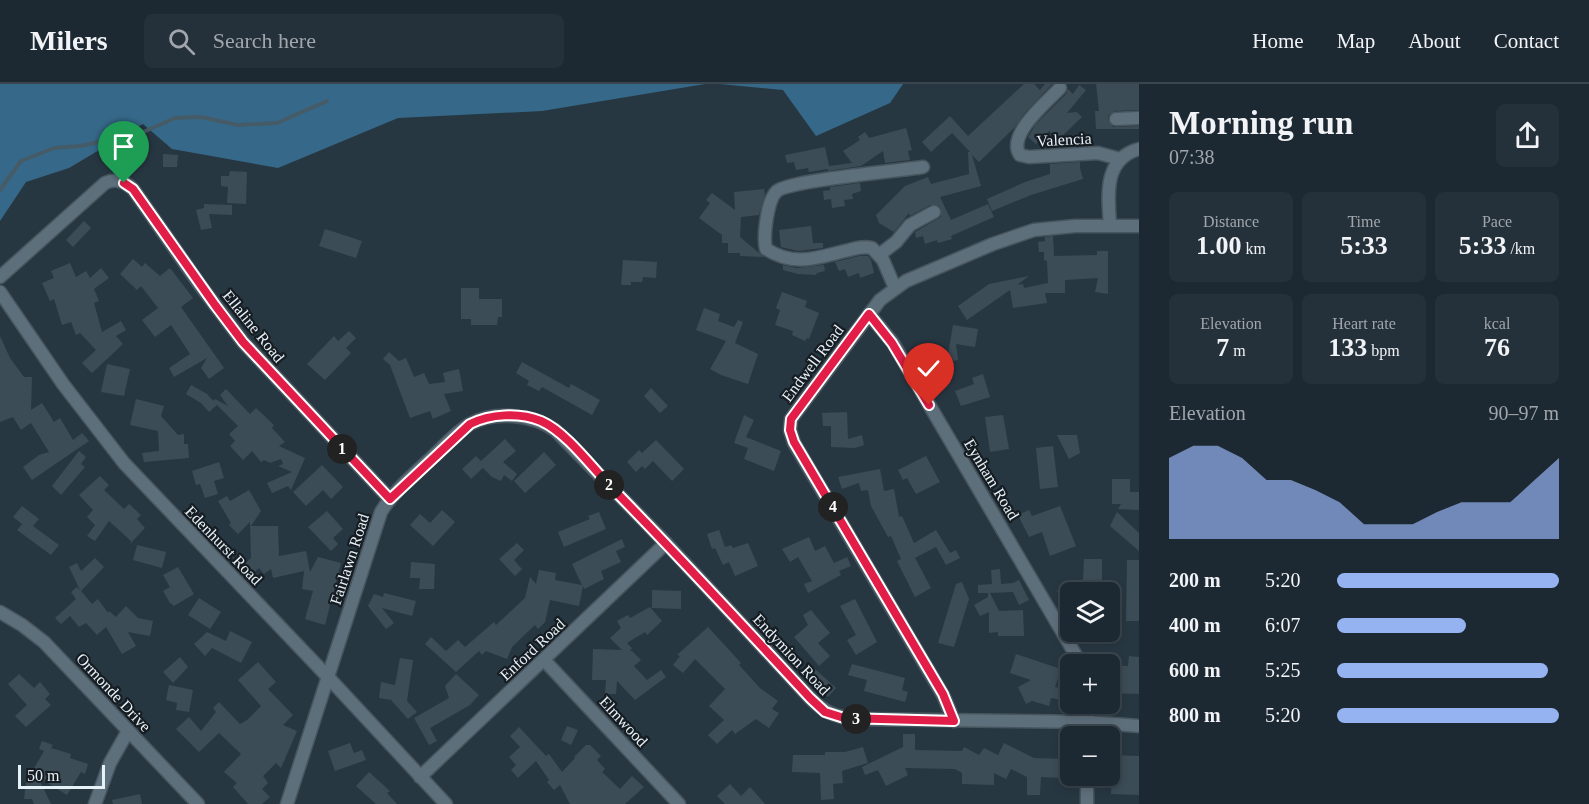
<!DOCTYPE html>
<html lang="en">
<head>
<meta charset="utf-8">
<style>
  :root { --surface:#1d2932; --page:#25313a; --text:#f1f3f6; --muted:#a0a6ac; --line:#3b454d; --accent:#95b2f1 }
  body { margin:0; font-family:Georgia,serif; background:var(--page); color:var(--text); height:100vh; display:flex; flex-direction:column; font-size:22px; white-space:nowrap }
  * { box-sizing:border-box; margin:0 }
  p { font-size:20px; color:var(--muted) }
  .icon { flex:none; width:33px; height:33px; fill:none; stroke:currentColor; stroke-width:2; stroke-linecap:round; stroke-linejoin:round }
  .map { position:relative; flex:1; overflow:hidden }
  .drawer { display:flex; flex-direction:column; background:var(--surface); width:450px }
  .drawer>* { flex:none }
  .controls { position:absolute; left:1060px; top:498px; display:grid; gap:12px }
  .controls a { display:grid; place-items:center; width:60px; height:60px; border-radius:9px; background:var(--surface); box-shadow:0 3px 9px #0003,0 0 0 2px var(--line); font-size:30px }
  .scale { position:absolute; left:18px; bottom:15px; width:87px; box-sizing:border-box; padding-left:6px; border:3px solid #e7f1f8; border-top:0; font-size:16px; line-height:21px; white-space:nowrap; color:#e7f1f8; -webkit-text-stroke:4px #161d22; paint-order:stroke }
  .pin { position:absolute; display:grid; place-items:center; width:51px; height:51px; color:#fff; margin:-62px -26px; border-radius:50% 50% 50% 0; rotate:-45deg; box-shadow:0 0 6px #0007 }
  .pin .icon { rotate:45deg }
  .km { position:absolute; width:30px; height:30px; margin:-15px; border-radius:50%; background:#222; color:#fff; font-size:16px; line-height:30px; text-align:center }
  .round { display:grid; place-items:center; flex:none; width:63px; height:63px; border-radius:9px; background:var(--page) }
  .headline { display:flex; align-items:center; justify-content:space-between; height:102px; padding:0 30px }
  h1 { font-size:33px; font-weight:700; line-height:45px }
  .figures { display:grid; grid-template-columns:repeat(3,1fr); gap:9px; height:102px; padding:6px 30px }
  .figures div { display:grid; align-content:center; border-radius:9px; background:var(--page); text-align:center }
  .figures b { font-size:26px; font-weight:700 }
  .figures small { font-size:16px; font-weight:400 }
  .figures p { font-size:16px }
  .chart { height:168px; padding:12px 30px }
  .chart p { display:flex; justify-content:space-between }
  .chart svg { width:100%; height:108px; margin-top:6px; fill:var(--accent); opacity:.7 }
  ul { padding:0 30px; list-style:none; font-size:20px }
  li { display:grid; grid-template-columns:96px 72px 1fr; align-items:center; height:45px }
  li i { height:15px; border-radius:8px; background:var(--accent) }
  header { display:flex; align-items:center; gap:36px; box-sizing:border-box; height:84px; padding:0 30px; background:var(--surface); border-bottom:2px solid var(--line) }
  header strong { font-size:28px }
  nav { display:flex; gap:33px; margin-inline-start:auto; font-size:21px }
  .search { width:420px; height:54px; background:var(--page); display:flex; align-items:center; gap:15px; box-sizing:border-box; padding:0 21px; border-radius:9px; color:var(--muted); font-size:22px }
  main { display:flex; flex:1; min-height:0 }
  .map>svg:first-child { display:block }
</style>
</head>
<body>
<header>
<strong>Milers</strong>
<div class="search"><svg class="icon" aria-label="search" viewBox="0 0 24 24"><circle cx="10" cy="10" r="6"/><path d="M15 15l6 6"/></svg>Search here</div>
<nav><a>Home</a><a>Map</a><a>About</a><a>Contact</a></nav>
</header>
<main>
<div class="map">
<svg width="1139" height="720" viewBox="0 0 1139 720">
  <rect width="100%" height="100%" fill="#273742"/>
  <!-- forest -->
  <g fill="#366989">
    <path d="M0 0H705L542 27 398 34 278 84 172 65 143 40 69 84 26 98 0 137Z"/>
    <path d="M720 0H903L890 19 816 52 783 6Z"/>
  </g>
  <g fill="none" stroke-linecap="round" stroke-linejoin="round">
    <!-- stream -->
    <path stroke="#465b68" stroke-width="4" d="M0 106 21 77 54 64 80 62 141 49 175 34 201 33 238 41 277 39 327 17"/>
  </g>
  <!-- building -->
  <g fill="#3b4c57">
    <path d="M1024 0H1034L1040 6 1045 0H1052L1024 30 1015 43 979 78 972 71 981 102 940 113 951 136 988 120 994 133 951 152 952 155 938 159 937 156 925 160 923 152 916 154 915 148 941 133V125L938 121H930L910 132 909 129 894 148 879 139 876 131 905 102 928 93 931 100 969 90 968 68H970L952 49 931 68 922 58 950 32 968 52Z"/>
    <path d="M1096 0H1139V26L1115 27 1109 31 1108 35 1113 43 1139 42V45H1096L1095 27H1099Z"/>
    <path d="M1079 1 1086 6 1067 29 1077 28 1082 33 1058 56 1049 47 1036 60 1028 53 1036 40 1066 10 1068 5 1073 10Z"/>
    <path d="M906 44 912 66 908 67 910 76 885 79 883 67 861 82 828 87V85L809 88 808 84 796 86 794 78 787 79 785 71 825 63 829 82 852 79 843 67 860 56 858 53 865 48 869 54Z"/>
    <path d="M163 70 178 71 177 83H163Z"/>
    <path d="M1080 78V84L1083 95 1031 111 992 127 987 115 1025 98 1050 90V80Z"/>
    <path d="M230 87 247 88 246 120 227 119 228 103 221 102V92H229Z"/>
    <path d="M860 99 861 107 852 110 853 115 844 116 845 122 832 124 831 115 824 116 823 107 830 106V103Z"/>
    <path d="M764 105 765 111 759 131 741 133 740 153 764 173 740 172V169H728V159H722V151L699 134 710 119 706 116 712 109 735 126 734 108Z"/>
    <path d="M204 120 232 121V131L209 130 212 144 201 146 196 126 204 124Z"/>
    <path d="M84 137 91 144 73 163 66 156Z"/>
    <path d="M811 142 813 159H823V164L798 167 781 163 779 146Z"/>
    <path d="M325 145 362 157 356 174 319 162Z"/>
    <path d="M1053 152 1054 172 1097 171V167H1108V210L1095 208 1098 194 1065 196V209H1045L1047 219 1013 224 1010 206 967 236 958 222 989 200 1029 192 1017 201 1023 200 1024 204 1048 199 1047 177 1044 176V168H1039L1038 158 1045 157V153Z"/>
    <path d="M859 172H868L871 176 874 189 860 194 859 189 848 193 845 185 839 187 835 178Z"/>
    <path d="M133 175 142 183 145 179 160 192 170 184 193 214 181 223 224 284 209 295 201 284 207 274 174 293 169 284 190 270 171 241 155 253 142 236 158 224 141 202 137 206 120 190Z"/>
    <path d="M623 176 657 178 656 194 643 193 642 198H631V201H621Z"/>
    <path d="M70 179 76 193 86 187 90 194 101 184 109 194 94 205 99 217 94 219 102 248 121 237 126 246 116 252 123 260 92 289 82 279 96 266 80 249 76 251 71 238 62 241 54 215 50 217 42 199 54 194 51 187Z"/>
    <path d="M783 181 797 184 824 181 825 187 817 189 816 191 798 190 783 186Z"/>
    <path d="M461 204H479V215H502V233H498L497 241H471V235H461Z"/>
    <path d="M782 208 807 217 805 223 819 229 809 255 807 254 805 257 792 251 793 247 775 241 780 226 776 224Z"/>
    <path d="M704 224 720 230 718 237 734 243 738 236 743 238 735 259 758 270 748 300 721 291 710 285 726 257 696 246Z"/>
    <path d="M953 241 978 245 975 263 956 260 958 276 949 278 948 270Z"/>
    <path d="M349 247 356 254 346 264 351 269 325 296 307 280 334 252 338 257Z"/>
    <path d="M0 252 10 274 24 293H32L31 326 42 319 54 338 60 334 73 356 82 349 89 357 32 396 23 383 39 371 49 368 31 339 21 346 13 333 0 338Z"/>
    <path d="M389 268 399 277 406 274 414 293 424 289 429 300 445 298 443 289 459 285 463 307 444 310 451 327 433 335 430 327 410 334 390 281 383 275Z"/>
    <path d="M522 278 569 304 571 300 600 316 592 331 542 303 539 307 527 301 529 297 516 289Z"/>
    <path d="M107 280 130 285 124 312 101 308Z"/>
    <path d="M983 290 990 313 961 322 955 307 974 300 972 294Z"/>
    <path d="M191 301 207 310 217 321 209 328 201 319 186 310Z"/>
    <path d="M651 304 668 322 660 329 644 312Z"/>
    <path d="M226 305 250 330 256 324 274 341 272 344 285 358 279 362 305 374 291 406 288 402 272 409 267 399 292 388 278 382 283 380 281 375 270 379 264 376 261 378 252 367 243 376 230 362 235 357 229 350 238 342 213 317 215 315 228 322 220 311Z"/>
    <path d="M136 315 164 322 161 332 178 351 184 350V360H188L189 374 144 378 142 369 159 367 158 347 130 341Z"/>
    <path d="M847 328 848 355 862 351 864 361 855 364 831 363V342H823L822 329Z"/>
    <path d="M744 331 754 336 746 353 781 367 774 387 744 375 748 364 734 359Z"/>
    <path d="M1003 331 1009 365 990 368 985 333Z"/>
    <path d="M1057 351H1077L1080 369 1069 375Z"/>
    <path d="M505 355 516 367 503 378 517 390 512 397 504 391 501 397 492 393 483 384 471 395 462 385 476 372 481 377Z"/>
    <path d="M656 356 684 385 672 397 653 377 645 385 642 382 636 388 627 378 639 366 642 369Z"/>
    <path d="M1053 362 1058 403 1040 405 1036 364Z"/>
    <path d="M79 367 86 373 81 380 85 383 61 411 52 402Z"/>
    <path d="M544 368 556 381 525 409 514 397Z"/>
    <path d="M926 372 940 398 916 410 907 394 903 396 898 386Z"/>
    <path d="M219 378 224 394 214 397 218 410 205 414 200 400 196 401 192 387Z"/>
    <path d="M322 381 343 403 331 415 323 406 306 422 293 408Z"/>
    <path d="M880 385 884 407 894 405 899 433 902 432 914 459 936 446 950 469 956 466 960 474 946 481 936 463 915 474 931 504 915 513 897 477 901 475 891 452 888 453 871 422 868 406 861 407 859 399 842 405 838 393Z"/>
    <path d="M100 392 109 401 104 406 124 425 129 420 141 431 137 435 145 444 130 460 131 457 109 437 95 457 87 452 95 441 87 433 93 426 79 411Z"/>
    <path d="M1112 395H1130V408H1139V426L1118 425 1121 420H1112Z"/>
    <path d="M249 406 261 427 251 442H278L279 472 306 467 310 488 318 473 341 479 325 541 305 535 313 507 302 505 304 487 273 494 271 485 264 490 259 484 251 491 242 482 251 474 250 438 238 450 229 441 231 439 218 417 227 412 230 417Z"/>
    <path d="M22 422 39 435 33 442 59 461 51 471 17 446 22 440 13 433Z"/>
    <path d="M1060 422 1076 462 1050 472 1042 448 1029 453 1018 431 1029 426 1032 432Z"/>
    <path d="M442 426 455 438 433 462 410 441 420 430 430 439Z"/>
    <path d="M327 427 343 445 333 454 338 460 331 467 308 443Z"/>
    <path d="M599 428 606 445 564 463 558 448 590 435 588 432Z"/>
    <path d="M1117 428 1139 449V467L1110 442Z"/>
    <path d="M719 446 725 463 731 461 733 464 748 459 758 482 735 492 729 478 723 481 715 464 712 465 707 450Z"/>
    <path d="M809 453 815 467 825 462 834 479 847 473 851 482 839 487 841 491 808 509 804 500 812 497 798 473 790 478 782 465Z"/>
    <path d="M622 455 625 463 616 467 621 478 601 487 604 495 584 505 583 502 579 522 550 516 545 538 538 545 535 541 512 563 507 575 486 567 482 571 479 567 456 588 425 560 431 553 446 567 458 556 465 563 494 538 496 541 525 514 530 493 536 500 539 486 556 489 555 496 582 501 572 480Z"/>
    <path d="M517 459 524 466 514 476 522 485 515 492 499 475Z"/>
    <path d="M137 461 166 468 162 484 133 476Z"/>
    <path d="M95 474 104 483 81 507 92 520 98 515 108 529 109 527 116 533 126 522 138 534 153 537 150 552 128 548 136 562 122 570 106 543 97 551 86 539 79 543 70 532 61 540 55 534 76 515 71 508 77 503 80 506 69 483 77 479 81 487Z"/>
    <path d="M1084 475H1102V508H1056L1083 495Z"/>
    <path d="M1127 476H1139V537H1126Z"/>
    <path d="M411 478 435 480 434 505H419L420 494H410Z"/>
    <path d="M178 483 194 510 174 522 170 519 163 507 170 503 163 491Z"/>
    <path d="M1000 485 1001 500 1013 499 1019 496 1029 516 1019 521 1013 508 990 509 999 527 1023 526 1024 552H998V548L989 549V528L980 532 974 521 988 513V509H978V501L992 500 991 486Z"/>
    <path d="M962 498 969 515 954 563 938 559 956 500Z"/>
    <path d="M652 506 681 507V525L652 524Z"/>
    <path d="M384 509 416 517 412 532 382 524 394 539 386 545 368 522 374 510 383 513Z"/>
    <path d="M199 514 221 528 210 545 188 531Z"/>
    <path d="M855 515 877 558 856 571 847 556 856 551 840 522Z"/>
    <path d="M650 523 662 537 647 551 645 548 627 559 632 564 630 567H632L641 576 634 582 647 596 661 586 666 593 635 616 617 597 616 610H605L606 596H592L593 565 622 566 610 554 621 544 617 537 628 531 630 534Z"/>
    <path d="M811 526 830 549 818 559 830 572 819 582 794 553 808 541 803 531Z"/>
    <path d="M708 543 741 579 739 581 760 604 778 617 772 625 779 629 769 644 756 635 735 650 732 646 717 660 708 651 724 636 709 622 725 605 695 575 683 589 673 581 680 572 677 571Z"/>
    <path d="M230 547 252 558 241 579 212 564 205 572 194 560 207 548 226 557Z"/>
    <path d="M1016 570 1061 585 1055 603 1070 606 1067 617 1051 614 1049 622 1032 617 1026 620 1018 603 1031 596 1010 589Z"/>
    <path d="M1129 572 1139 573V610L1110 609V581L1128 582Z"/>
    <path d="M180 573 188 583 173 599 163 588Z"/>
    <path d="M400 574 413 576 407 617 417 628 408 635 391 616 379 614 381 598 395 601Z"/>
    <path d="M258 578 276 598 268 605 293 631 283 641 297 647 281 684 276 679 263 692 268 699 262 705 270 713 262 720H248L233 703 237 699 224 688 241 670 219 649 199 668 176 645 189 633 201 647 216 628 213 624 219 618 240 640 247 636 261 622 238 596Z"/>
    <path d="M852 580 905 594 902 606 908 608 905 618 864 607 867 596 848 591Z"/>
    <path d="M815 585 836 604 828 613 809 591Z"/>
    <path d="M19 590 34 604 40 598 50 610 45 615 51 621 26 643 15 632 27 621 8 600Z"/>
    <path d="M456 590 479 611 470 621 430 644 437 657 429 661 414 634 449 614 445 602Z"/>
    <path d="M169 601 193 606 189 628 176 626 177 619 166 616Z"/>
    <path d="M567 642 578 646 571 661 561 656Z"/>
    <path d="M519 643 546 672 549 670 562 688 575 674 574 673 586 661H590L601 672 597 676 605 685 602 688 620 705 632 692 644 703 625 720H570L560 701 554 706 547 698 549 696 536 677 518 694 511 686 516 681 509 673 520 663 510 652Z"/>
    <path d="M903 650H915V666L962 667 964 663 979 671 984 664 998 671 1004 659 1034 674 1065 675 1064 694 1041 693 1040 711H1027V693L1011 685 1006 695 994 689V701L962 700V689L955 685 905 684 908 691 886 702 878 686 865 691 862 683 903 663Z"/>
    <path d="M42 657 53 661 51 664 71 670 70 674 88 680 85 690 81 688 67 711 38 693 51 720H34L32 715H24L26 698 44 667 39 665Z"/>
    <path d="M350 659 354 669 362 666 366 676 335 687 328 667Z"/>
    <path d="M863 663 868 679 842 687 843 699 833 700 834 715 821 716 820 689 792 688 793 671H825V668H845Z"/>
    <path d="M1113 671 1139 672V711L1111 710Z"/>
    <path d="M369 688 390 707 387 709 397 720H376L356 702Z"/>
    <path d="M730 700 741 712 750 703 765 720H725L717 712Z"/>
    <path d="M140 710 142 720H113L112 716Z"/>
  </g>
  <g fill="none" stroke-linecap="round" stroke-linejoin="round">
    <!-- minor casing -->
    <g stroke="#47555e" stroke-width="15">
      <g id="minor">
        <path d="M1060 4C1047 18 1006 51 1020 71L1029 73 1098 69 1120 75"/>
        <path d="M1116 35 1139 34"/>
        <path d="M1110 141C1108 112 1103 75 1139 65"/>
        <path d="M879 171 896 158 910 141 934 128"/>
        <path d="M0 193 105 99C116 94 124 97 133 105L200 201 243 258 390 415"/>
        <path d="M895 204 883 176 872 164C864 162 857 164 849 166 818 173 796 184 766 165 763 153 767 116 777 107 790 96 899 87 923 83"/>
        <path d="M0 208 63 300 124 379 327 592 446 720"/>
        <path d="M869 230 893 259 1081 580"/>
        <path d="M0 528 22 541 44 558 198 720"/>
        <path d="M544 576 679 720"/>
        <path d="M1087 620 1088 652"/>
        <path d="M954 637 943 611 794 359 790 346 791 335 880 216 906 197 993 160 1034 146 1075 142H1139"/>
        <path d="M420 693 666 459"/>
        <path d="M95 720 110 679 128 647"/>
        <path d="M287 720 381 428C393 408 411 393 428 377 442 365 454 349 470 340 495 326 533 331 555 346L666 459 810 614C824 628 835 633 855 635L1088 638 1139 642"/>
        <path d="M1087 720V692"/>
      </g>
    </g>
    <!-- minor -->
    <use href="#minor" stroke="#5e6f7c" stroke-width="12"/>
  </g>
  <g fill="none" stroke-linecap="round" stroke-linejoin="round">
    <!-- route casing -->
    <g stroke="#fff" stroke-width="12">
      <path id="route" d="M124 99 133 105 215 221 243 258 390 415 470 340C490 330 519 328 541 337 566 348 591 382 610 402 678 471 744 543 810 614L825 628 844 634 954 637 943 610 794 358 790 346 791 335 869 230 892 259 929 321"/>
    </g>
    <!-- route -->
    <use href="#route" stroke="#e11d48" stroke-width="8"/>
  </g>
  <g text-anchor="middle" stroke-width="4.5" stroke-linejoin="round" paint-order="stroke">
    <!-- street labels -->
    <g font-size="16" fill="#e7f1f8" stroke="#161d22">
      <text transform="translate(1064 55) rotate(-3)" y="6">Valencia</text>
      <text transform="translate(254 242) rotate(51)" y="6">Ellaline Road</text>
      <text transform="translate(812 279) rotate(-53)" y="6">Endwell Road</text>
      <text transform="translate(992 395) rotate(59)" y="6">Eynham Road</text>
      <text transform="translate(224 461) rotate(46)" y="6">Edenhurst Road</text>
      <text transform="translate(349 475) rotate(-72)" y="6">Fairlawn Road</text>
      <text transform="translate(532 565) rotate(-43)" y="6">Enford Road</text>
      <text transform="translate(792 570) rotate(47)" y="6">Endymion Road</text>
      <text transform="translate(114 608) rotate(47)" y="6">Ormonde Drive</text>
      <text transform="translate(624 637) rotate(47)" y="6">Elmwood</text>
    </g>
  </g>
</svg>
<div class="controls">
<a><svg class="icon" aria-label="layers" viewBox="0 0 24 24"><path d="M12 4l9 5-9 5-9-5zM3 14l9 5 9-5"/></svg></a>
<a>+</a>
<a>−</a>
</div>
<div class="scale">50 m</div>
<div class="pin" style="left:124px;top:99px;background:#1e9e55"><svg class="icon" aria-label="arrive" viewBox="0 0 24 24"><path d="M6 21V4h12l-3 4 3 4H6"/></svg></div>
<div class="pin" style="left:929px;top:321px;background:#d93025"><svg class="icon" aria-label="check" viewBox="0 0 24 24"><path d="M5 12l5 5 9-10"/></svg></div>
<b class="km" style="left:342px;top:365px">1</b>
<b class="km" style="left:609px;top:401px">2</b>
<b class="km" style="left:856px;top:635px">3</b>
<b class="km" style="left:833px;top:423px">4</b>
</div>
<section class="drawer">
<div class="headline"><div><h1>Morning run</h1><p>07:38</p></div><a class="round"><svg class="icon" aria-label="share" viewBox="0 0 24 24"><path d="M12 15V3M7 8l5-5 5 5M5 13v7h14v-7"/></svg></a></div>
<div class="figures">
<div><p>Distance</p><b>1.00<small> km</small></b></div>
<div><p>Time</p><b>5:33</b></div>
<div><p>Pace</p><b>5:33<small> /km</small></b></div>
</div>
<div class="figures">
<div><p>Elevation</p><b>7<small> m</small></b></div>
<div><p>Heart rate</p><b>133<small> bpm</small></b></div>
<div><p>kcal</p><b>76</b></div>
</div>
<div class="chart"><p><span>Elevation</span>90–97 m</p>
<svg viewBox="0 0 160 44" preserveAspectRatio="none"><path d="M0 44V11L10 6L20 6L30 11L40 20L50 20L60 24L70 29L80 38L90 38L100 38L110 33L120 29L130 29L140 29L150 20L160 11V44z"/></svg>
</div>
<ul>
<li><b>200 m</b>5:20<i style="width:100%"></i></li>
<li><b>400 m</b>6:07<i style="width:58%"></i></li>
<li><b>600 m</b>5:25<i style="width:95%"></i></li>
<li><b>800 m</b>5:20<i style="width:100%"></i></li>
</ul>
</section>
</main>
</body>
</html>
